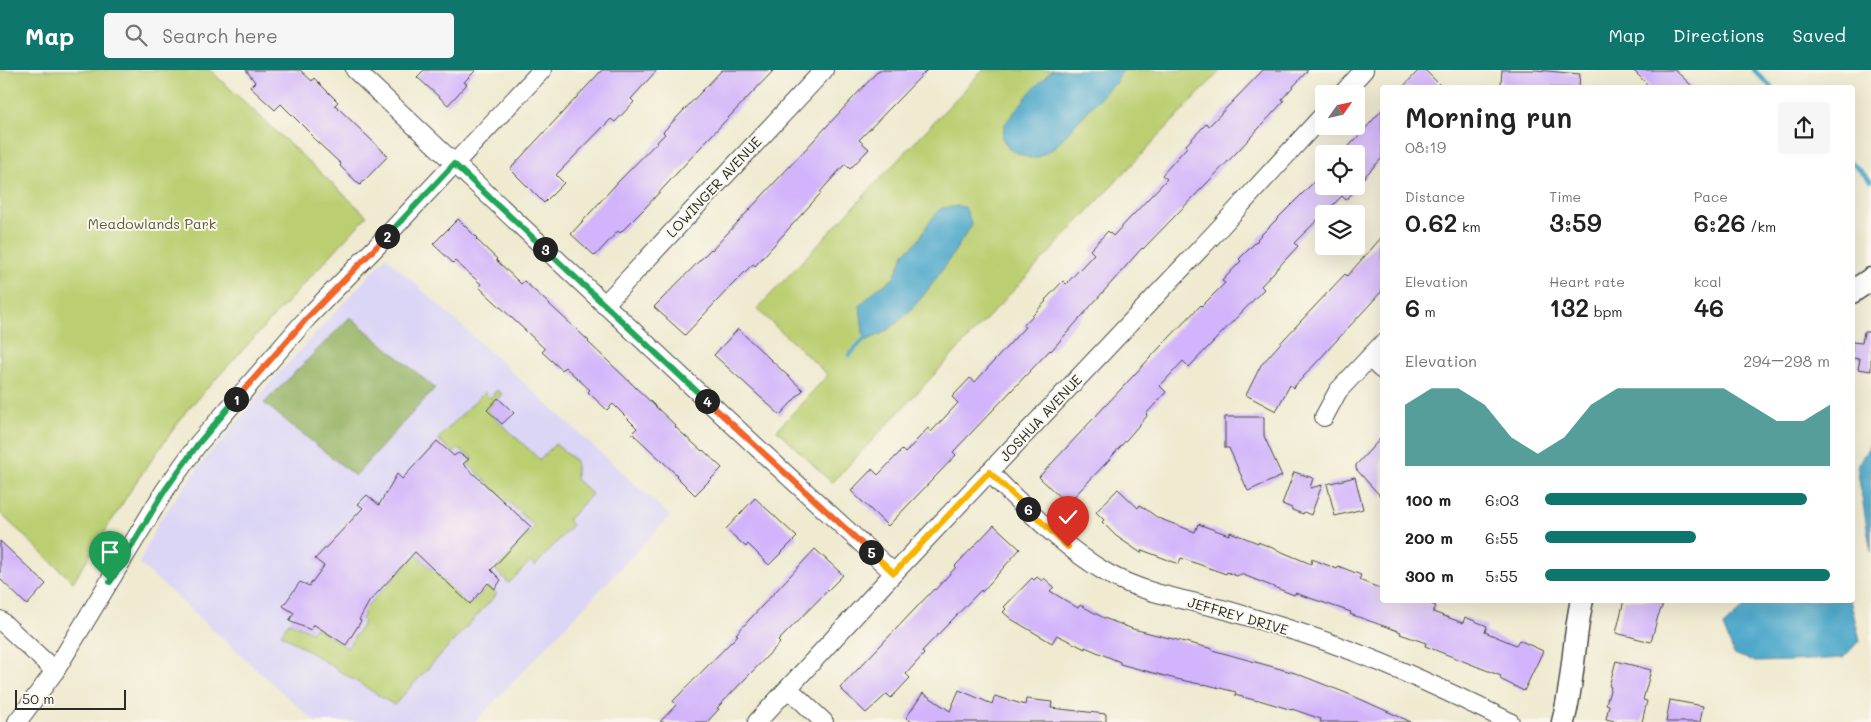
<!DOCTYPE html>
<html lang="en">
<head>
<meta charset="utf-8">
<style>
  :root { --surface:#fff; --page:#f6f6f6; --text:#222; --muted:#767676; --accent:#0f766e }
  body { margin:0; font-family:Mali,sans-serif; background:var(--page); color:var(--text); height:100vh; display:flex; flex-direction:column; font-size:19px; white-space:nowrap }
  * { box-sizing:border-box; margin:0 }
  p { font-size:16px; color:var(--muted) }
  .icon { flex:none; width:28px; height:28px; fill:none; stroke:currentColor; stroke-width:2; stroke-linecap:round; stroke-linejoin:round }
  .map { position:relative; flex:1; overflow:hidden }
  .details { position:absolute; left:1380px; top:15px; width:475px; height:518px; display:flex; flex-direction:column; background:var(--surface); border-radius:5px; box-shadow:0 5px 20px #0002 }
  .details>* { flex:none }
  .needle { width:32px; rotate:56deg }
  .controls { position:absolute; left:1315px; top:15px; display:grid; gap:10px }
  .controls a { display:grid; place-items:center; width:50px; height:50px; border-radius:5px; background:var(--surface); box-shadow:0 5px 20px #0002; font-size:25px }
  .scale { position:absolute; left:15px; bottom:12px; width:111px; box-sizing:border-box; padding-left:5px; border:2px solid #2b2b2b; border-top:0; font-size:14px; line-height:18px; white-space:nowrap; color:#2b2b2b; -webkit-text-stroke:4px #fbf7ec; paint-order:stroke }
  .pin { position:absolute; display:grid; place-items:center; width:42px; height:42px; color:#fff; margin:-51px -21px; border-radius:50% 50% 50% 0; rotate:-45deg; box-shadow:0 0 5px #0007 }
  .pin .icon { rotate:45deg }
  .km { position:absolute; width:25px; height:25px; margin:-12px; border-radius:50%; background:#222; color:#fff; font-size:14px; line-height:25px; text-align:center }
  .round { display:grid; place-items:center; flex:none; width:52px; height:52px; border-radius:5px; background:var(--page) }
  .headline { display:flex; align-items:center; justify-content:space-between; height:85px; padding:0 25px }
  h1 { font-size:28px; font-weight:600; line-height:38px }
  .stats { display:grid; grid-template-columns:repeat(3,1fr); gap:8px; height:85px; padding:5px 25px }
  .stats div { display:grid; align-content:center }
  .stats b { font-size:25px; font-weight:600 }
  .stats small { font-size:14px; font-weight:400 }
  .stats p { font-size:14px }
  .chart { height:140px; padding:10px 25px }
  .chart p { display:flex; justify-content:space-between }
  .chart svg { width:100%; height:90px; margin-top:5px; fill:var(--accent); opacity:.7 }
  ul { padding:0 25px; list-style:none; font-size:16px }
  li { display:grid; grid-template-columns:80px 60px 1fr; align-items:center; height:38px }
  li i { height:12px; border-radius:6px; background:var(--accent) }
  header { display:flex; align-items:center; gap:30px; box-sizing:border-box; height:70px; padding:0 25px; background:var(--accent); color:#fff }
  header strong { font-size:24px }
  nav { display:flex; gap:28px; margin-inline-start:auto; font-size:18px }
  .search { width:350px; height:45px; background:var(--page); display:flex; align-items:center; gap:12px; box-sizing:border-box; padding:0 18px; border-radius:5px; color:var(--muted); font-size:19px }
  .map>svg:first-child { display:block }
</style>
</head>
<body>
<header>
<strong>Map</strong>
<div class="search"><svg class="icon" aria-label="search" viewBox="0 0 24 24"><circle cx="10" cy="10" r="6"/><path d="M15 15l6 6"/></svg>Search here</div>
<nav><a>Map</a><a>Directions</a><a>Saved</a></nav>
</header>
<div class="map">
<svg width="1871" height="652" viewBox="0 0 1871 652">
  <rect width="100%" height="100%" fill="#fbf7ec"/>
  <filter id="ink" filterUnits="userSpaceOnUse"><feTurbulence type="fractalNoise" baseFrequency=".02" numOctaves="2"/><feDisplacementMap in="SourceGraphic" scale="10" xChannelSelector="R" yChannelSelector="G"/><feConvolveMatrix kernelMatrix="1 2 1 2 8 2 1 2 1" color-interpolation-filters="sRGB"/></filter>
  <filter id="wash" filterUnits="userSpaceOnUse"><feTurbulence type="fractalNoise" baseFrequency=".0096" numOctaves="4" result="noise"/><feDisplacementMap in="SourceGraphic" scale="20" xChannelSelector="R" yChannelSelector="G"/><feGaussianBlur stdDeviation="1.12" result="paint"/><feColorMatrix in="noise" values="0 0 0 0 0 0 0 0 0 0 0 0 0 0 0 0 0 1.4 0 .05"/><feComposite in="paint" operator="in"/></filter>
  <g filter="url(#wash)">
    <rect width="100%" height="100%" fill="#efead0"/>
    <!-- built -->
    <path fill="#dcd6f6" d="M386 187 670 446 475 652H315L139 493 158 453 198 398 267 316Z"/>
    <!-- green -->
    <g fill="#bbcf72" stroke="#737d4e">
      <path d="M0 0H210L367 146 187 340 136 412 73 512 0 443Z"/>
      <path d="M983 0H1221L832 413 777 360 828 305 757 239Z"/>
      <path d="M497 320 502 324 487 340 540 390 555 374 576 391V409L592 424 568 450 572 455 535 496 530 492 509 513 495 500 535 457 468 394 473 388 458 379 454 383 438 369 484 322 490 328Z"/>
      <path d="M417 485 469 536 489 516 497 524 394 635 281 564 289 552 312 562 315 557 347 578 364 552 361 549 365 543 362 541Z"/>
    </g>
    <!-- forest -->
    <path fill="#94b264" stroke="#606e48" d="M350 247 435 318 355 406 264 333Z"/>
    <!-- water -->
    <g fill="#4da8cb" stroke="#3c6a7b">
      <path d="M1052 0H1124L1116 9 1117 13 1110 17 1053 79 1036 88H1029L1009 79 1002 68 1005 54 1031 21Z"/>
      <path d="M958 136 965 137 972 155C946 193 910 259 864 271L860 235 876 220 894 208 904 183 918 171 930 151 941 138Z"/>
      <path d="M1871 373V482L1857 397Z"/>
      <path d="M1749 530H1850L1860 570 1843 588 1792 591 1755 592 1734 584 1723 556 1745 536Z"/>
    </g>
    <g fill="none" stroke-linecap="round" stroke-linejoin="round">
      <!-- stream -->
      <g stroke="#4da8cb" stroke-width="4.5">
        <path d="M1754 0 1772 18"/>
        <path d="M1852 93 1871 111"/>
        <path d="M849 285 867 266"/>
      </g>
    </g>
    <g id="blocks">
      <!-- building -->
      <g fill="#d1b4fb">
        <path d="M246 0H300L312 11 314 8 338 32 335 35 388 86 360 115 340 96 341 94 312 67 313 66 281 34 275 40 250 17 255 12Z"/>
        <path d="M424 0H476L464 12 467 14 448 35 417 7Z"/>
        <path d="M602 0H657L631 29 634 32 615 52 611 49 556 105 564 113 544 133 510 99Z"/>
        <path d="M722 0H774L709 68 645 138 620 163 618 161 595 186 571 164 618 112 665 64 663 62Z"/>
        <path d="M879 0H927L859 70 869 79 850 99 845 94 820 122 821 123 755 196 753 194 730 217 685 265 654 237 711 179 712 180Z"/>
        <path d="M1263 0H1308L1282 29 1284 31 1237 82 1143 179 1142 178 1051 281 1050 280 953 382 956 385 888 456 851 421 872 399 878 405 902 380 905 383 928 358 931 362 958 333 952 327 970 308 975 312 1025 257 1023 256 1046 231 1045 230 1063 211 1066 214 1094 184 1090 180 1108 161 1113 166 1167 109 1162 105 1187 77 1186 75 1207 53 1209 56Z"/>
        <path d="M1419 0H1425L1443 18H1402Z"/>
        <path d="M1502 0H1536L1580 4 1579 18H1503V15L1501 14Z"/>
        <path d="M1633 0H1675L1694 18H1651Z"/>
        <path d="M1382 40V88L1356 116H1359L1346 130 1342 126 1294 173 1298 176 1261 216 1264 219 1189 297 1183 291 1160 316 1166 322 1146 344 1147 346 1107 392 1067 434 1039 407 1162 275 1201 235 1202 236 1225 213 1222 211 1241 191 1239 189 1258 170 1257 169 1318 108 1324 116H1356V84H1342Z"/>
        <path d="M458 149 477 168 476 169 497 189 496 190 521 214 524 211 547 232 589 271 588 272 676 356 675 357 702 381 703 380 722 398 695 425 676 406 677 405 632 363 637 358 613 334 607 340 588 322 590 320 565 297 562 300 542 282 545 279 479 217 481 214 455 191 453 193 433 174Z"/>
        <path d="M1382 167V221L1293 318 1290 315 1276 341 1246 325 1261 295 1285 268 1345 204 1347 206Z"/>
        <path d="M738 259 803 320 780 345 714 285Z"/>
        <path d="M1864 262H1871V301L1858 299 1860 289 1852 288V272L1862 273Z"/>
        <path d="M498 328 514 343 502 354 487 340Z"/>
        <path d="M1225 347H1264V366L1282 406 1248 421 1229 378H1225Z"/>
        <path d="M1382 367V428L1356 399V395Z"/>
        <path d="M437 371 454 386 458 383 469 389 463 394 531 457 491 500 501 510 495 519 488 513 470 534 415 482 369 532 359 550 361 551 346 575 313 554 311 560 289 551 294 543 283 536 300 512 309 516 324 496 315 489 363 438 358 434 367 425 379 435 397 404 402 409Z"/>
        <path d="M1294 402 1313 408 1310 418 1322 415 1311 445 1304 442 1303 444 1292 440V438L1282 434Z"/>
        <path d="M1355 407 1363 439 1335 446 1327 414Z"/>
        <path d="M1118 419 1138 438 1140 435 1158 448 1195 462 1198 454 1229 465 1230 462 1258 473V472L1311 494 1312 489 1337 499 1338 496 1361 505 1359 510 1382 519V530H1419L1436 536 1433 542 1463 553 1465 547 1487 556 1485 562 1516 575 1519 570 1543 581 1524 621 1500 609 1501 606 1425 576 1426 573 1400 564 1401 562 1350 544 1351 542 1295 523 1294 525 1241 504 1237 506 1227 502 1226 504 1181 488 1179 494 1142 480 1141 483 1116 466 1102 452 1104 450 1096 442Z"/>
        <path d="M755 428 797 467 769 495 748 474 746 477 726 459Z"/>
        <path d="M994 455 1020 479 982 522 981 520 922 581 924 584 906 604 910 608 891 628 887 624 866 643 840 618 934 519 935 520 956 497 955 496Z"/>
        <path d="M0 471 46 514 27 535 0 509Z"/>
        <path d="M815 479 843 505 778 571 780 573 717 638 719 639 707 652H660L676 635 673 631 738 565 736 564Z"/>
        <path d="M1037 507 1042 511 1044 508 1054 517 1050 521 1078 538 1080 535 1104 548 1133 559 1213 579 1212 580 1295 603 1351 625 1411 652H1320L1321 649 1292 639V640L1259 630 1258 631 1235 625 1236 622 1204 614V615L1172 608 1120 594V592L1085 577V579L1057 565 1052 573 1011 549 1003 542 1006 539 1004 537 1032 508 1034 510Z"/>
        <path d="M1624 530H1665L1658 546 1651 572 1616 563Z"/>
        <path d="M1616 591 1651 600 1643 630 1647 631 1642 652H1619L1606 649 1609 635 1606 634 1611 617 1609 616Z"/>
        <path d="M959 620 992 634 995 626 1025 635 1026 629 1052 632 1051 638 1106 644V652H912L906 648 923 623 950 641Z"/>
        <path d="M1670 630 1703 636 1700 652H1666Z"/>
      </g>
    </g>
  </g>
  <g filter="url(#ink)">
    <use href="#blocks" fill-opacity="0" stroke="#484844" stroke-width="1"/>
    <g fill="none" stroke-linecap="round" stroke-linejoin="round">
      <!-- minor casing -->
      <g stroke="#484844" stroke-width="20">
        <g id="minor">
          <path d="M355 0 763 383 894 503"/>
          <path d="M1342 24 1364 0"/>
          <path d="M604 235 824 0"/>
          <path d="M1369 288 1382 300"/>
          <path d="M1324 347 1338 321 1382 274"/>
          <path d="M989 402C1026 438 1062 477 1107 503 1142 523 1183 529 1222 539 1248 546 1275 555 1301 563 1373 586 1443 619 1510 652"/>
          <path d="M0 550 55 601"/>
          <path d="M789 619 824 652"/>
          <path d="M17 652 55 601 165 420 198 374 308 247 379 174 542 0"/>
          <path d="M757 652 894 503 1216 162 1324 44"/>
        </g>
      </g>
      <!-- tertiary casing -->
      <g stroke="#484844" stroke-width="25">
        <g id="tertiary">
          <path d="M1852 222 1871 209"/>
          <path d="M1563 652C1574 612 1573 570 1582 530"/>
        </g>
      </g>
      <!-- minor -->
      <use href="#minor" stroke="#fff" stroke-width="18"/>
      <!-- tertiary -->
      <use href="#tertiary" stroke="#fff" stroke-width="22"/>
    </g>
  </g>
  <g fill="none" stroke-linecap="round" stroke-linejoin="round" filter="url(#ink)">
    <!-- split-1 casing -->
    <g stroke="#fff" stroke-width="10">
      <path id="split-1" d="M110 512 165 420 198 374 236 329"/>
    </g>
    <!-- split-2 casing -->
    <g stroke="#fff" stroke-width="10">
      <path id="split-2" d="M236 329 308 247 387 166"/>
    </g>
    <!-- split-3 casing -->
    <g stroke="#fff" stroke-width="10">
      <path id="split-3" d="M387 166 454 94 545 179"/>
    </g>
    <!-- split-4 casing -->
    <g stroke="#fff" stroke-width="10">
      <path id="split-4" d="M545 179 707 331"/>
    </g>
    <!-- split-5 casing -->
    <g stroke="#fff" stroke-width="10">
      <path id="split-5" d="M707 331 871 482"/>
    </g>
    <!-- split-6 casing -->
    <g stroke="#fff" stroke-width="10">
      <path id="split-6" d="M871 482 894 503 989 402 1028 439"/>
    </g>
    <!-- split-7 casing -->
    <g stroke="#fff" stroke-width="10">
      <path id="split-7" d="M1028 439 1068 477"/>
    </g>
    <!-- split-1 -->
    <use href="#split-1" stroke="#22a559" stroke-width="6"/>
    <!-- split-2 -->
    <use href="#split-2" stroke="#f0652b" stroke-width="6"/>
    <!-- split-3 -->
    <use href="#split-3" stroke="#22a559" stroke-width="6"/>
    <!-- split-4 -->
    <use href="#split-4" stroke="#22a559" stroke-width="6"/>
    <!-- split-5 -->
    <use href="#split-5" stroke="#f0652b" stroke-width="6"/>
    <!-- split-6 -->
    <use href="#split-6" stroke="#f5b400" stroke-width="6"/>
    <!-- split-7 -->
    <use href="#split-7" stroke="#f5b400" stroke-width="6"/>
  </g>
  <g text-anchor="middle" stroke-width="4" stroke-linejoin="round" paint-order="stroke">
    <!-- street labels -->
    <g font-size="14" fill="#2b2b2b" stroke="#fbf7ec">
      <text transform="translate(714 117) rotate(-47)" y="5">LOWINGER AVENUE</text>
      <text transform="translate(1041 348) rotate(-47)" y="5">JOSHUA AVENUE</text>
      <text transform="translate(1238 546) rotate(16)" y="5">JEFFREY DRIVE</text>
    </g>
    <!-- park labels -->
    <g font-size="14" fill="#565c40" stroke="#fbf7ec">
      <text x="152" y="159">Meadowlands Park</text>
    </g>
  </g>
</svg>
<div class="controls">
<a><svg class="needle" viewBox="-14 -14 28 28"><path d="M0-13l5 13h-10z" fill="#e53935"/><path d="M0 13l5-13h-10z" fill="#767676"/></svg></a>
<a><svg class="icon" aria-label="locate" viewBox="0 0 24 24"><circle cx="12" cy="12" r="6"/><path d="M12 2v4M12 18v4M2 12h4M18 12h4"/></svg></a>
<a><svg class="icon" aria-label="layers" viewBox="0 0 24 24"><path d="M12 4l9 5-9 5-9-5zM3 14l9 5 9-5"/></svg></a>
</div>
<div class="scale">50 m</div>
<div class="pin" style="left:110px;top:512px;background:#1e9e55"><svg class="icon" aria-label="arrive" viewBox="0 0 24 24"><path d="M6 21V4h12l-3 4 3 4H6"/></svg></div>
<div class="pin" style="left:1068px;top:477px;background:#d93025"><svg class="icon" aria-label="check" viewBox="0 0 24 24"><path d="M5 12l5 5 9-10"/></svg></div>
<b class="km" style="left:236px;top:329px">1</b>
<b class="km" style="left:387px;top:166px">2</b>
<b class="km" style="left:545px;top:179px">3</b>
<b class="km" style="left:707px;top:331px">4</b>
<b class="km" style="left:871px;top:482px">5</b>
<b class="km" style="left:1028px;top:439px">6</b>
<section class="details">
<div class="headline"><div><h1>Morning run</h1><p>08:19</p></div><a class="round"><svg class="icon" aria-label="share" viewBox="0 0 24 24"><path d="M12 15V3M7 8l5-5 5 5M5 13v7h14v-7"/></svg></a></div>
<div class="stats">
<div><p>Distance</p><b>0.62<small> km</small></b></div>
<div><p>Time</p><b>3:59</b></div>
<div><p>Pace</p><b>6:26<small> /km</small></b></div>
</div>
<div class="stats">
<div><p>Elevation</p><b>6<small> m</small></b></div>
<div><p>Heart rate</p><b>132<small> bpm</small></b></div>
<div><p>kcal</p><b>46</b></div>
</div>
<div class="chart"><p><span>Elevation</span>294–298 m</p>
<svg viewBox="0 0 160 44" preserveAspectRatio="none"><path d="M0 44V14L10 6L20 6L30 14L40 30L50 38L60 30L70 14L80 6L90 6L100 6L110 6L120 6L130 14L140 22L150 22L160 14V44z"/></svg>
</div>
<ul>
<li><b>100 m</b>6:03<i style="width:92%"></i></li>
<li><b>200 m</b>6:55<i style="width:53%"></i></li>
<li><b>300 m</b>5:55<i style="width:100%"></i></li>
</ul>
</section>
</div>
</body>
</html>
